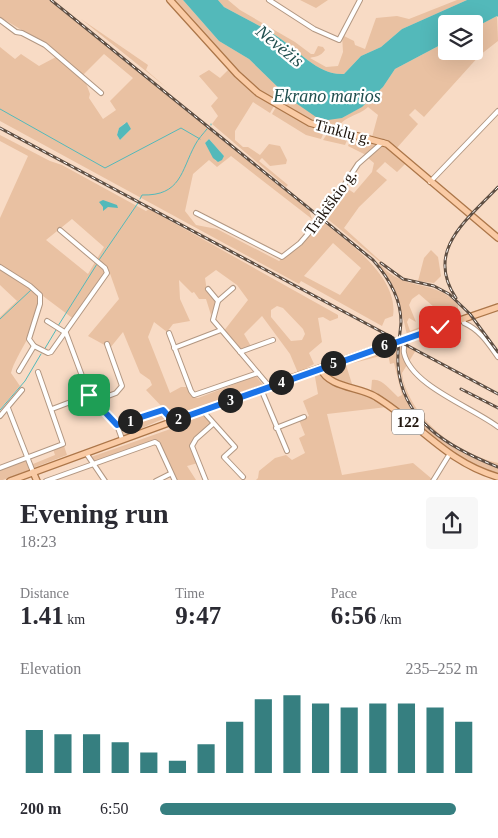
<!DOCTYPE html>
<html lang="en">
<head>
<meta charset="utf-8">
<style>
  :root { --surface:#fff; --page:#f7f7f7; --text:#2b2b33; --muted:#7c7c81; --accent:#367f80 }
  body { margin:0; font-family:"Times New Roman",serif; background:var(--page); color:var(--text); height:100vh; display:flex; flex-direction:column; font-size:19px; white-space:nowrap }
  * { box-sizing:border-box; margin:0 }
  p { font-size:16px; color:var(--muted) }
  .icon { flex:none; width:28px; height:28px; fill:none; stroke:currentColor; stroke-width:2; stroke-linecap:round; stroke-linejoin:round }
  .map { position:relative; height:480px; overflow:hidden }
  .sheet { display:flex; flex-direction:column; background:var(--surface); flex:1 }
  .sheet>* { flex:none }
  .tools { position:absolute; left:438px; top:15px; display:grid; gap:10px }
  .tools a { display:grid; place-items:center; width:45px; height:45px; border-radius:5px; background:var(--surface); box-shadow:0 5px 20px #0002; font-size:25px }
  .pin { position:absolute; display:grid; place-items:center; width:42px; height:42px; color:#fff; margin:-21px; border-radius:10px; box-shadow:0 2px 8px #0006 }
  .km { position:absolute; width:25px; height:25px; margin:-12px; border-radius:50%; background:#222; color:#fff; font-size:14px; line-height:25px; text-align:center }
  .round { display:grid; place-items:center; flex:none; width:52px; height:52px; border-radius:5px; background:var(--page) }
  .summary { display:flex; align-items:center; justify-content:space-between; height:85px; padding:0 20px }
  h1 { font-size:28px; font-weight:700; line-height:38px }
  .figures { display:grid; grid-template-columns:repeat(3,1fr); gap:8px; height:85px; padding:5px 20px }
  .figures div { display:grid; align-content:center }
  .figures b { font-size:25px; font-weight:700 }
  .figures small { font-size:14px; font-weight:400 }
  .figures p { font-size:14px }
  .chart { height:140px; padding:10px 20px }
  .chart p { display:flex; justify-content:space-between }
  .chart svg { width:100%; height:90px; margin-top:5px; stroke:var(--accent); stroke-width:6 }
  ul { padding:0 20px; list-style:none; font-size:16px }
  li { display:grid; grid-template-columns:80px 60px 1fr; align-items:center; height:38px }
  li i { height:12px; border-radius:6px; background:var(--accent) }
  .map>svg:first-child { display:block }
</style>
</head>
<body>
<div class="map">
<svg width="498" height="481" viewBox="0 0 498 481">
  <rect width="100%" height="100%" fill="#f8dbc5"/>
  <!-- green -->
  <g fill="#e9c1a2" fill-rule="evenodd">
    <path d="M0 0H49L309 210 312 219 231 156 217 167 209 160 193 174 185 211 196 225 217 229 279 261 302 244 322 221C348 242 399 277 393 316L385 319 382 326 301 281 299 284 0 121V47L15 59 21 54 39 66 56 57 35 38 0 17ZM104 54 133 78 110 101 116 110 103 119 89 98 90 94 83 75ZM125 123 131 129 120 140 117 135 119 128ZM209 139 224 156 216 161 205 143ZM333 243 361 268 340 295 304 276Z"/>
    <path d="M172 0H183L219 41 249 59 290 99 342 118 361 107 383 87 395 69 446 42V51H474V28L497 16 498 41 480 55 424 117 415 109 409 115 418 124 396 149 372 137 378 115 368 107C359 116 342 116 337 130L317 125 251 86Z"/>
    <path d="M218 0H228L240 10 295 42 311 54H314L318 46 323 47 325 50C320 57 316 56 310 58L326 67 338 66 343 52 342 35 354 41 355 45 365 49 376 18 397 16 409 19 457 0H467L402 29 381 47 361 56 344 74C319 76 298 50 278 37 261 26 242 17 224 7Z"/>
    <path d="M300 0H328L316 8Z"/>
    <path d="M81 19 148 65 146 70 167 88Z"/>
    <path d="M230 68 274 106 270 113 253 102 235 131V140L243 147H248L260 155 269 144 280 146 287 160 286 164 270 166 262 158 259 161 288 185 286 187 212 124 218 116 211 106 218 98 199 76 209 70 220 78Z"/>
    <path d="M276 107 325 130 321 139 306 135 272 114Z"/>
    <path d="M329 131 349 136 345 145 323 140Z"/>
    <path d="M0 135 50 161 62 165 146 211 149 209 338 315V318L330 321 323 317 318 318 322 342 309 353 314 364 298 373 290 354 262 316 244 334 252 348 240 352 223 332 248 300 237 285 216 270 205 278 207 291 217 301 211 315 206 299H199L194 292 192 293 179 280 180 299 190 321 173 324 167 332 154 322 148 337 170 393 181 387H187L192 397 198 398 256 376 263 385 158 421 124 436 121 434 119 426 166 411 146 390 152 385 150 380 140 373 123 332 110 348 88 336 119 299 108 268H106L107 272 75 320 39 293C47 318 17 350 11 373L20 386 0 409V317L17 301 0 285V218L28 156 0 141ZM72 219 104 247 88 274 46 240ZM277 306 283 308 303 329 305 334 302 340 291 341 271 317V310Z"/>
    <path d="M352 137 379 144 366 155 348 146Z"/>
    <path d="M384 144 407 162 397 172 385 162 376 171 387 180 359 207 344 228 396 275 325 217 345 187 354 193 372 172 374 163 368 158Z"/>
    <path d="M431 250 438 257 441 276 434 283 418 281 424 258Z"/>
    <path d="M377 262C383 267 389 274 396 277 418 289 439 283 458 305V319L450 321 419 294 412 299 409 305 416 322 409 318 407 322 410 331 420 327 422 330 407 335C401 306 394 287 377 262Z"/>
    <path d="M402 342 416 350 402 373 403 380C415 422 456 453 498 463V466C438 442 397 414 399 344Z"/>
    <path d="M398 344C392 414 439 446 498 468V474L460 459 371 391 372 380C382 378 390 390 398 397L402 395 394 363 390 364 388 354 346 365 352 384 337 381 325 370Z"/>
    <path d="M314 371H318L330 383 368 395 387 407 327 414 342 475 413 463 432 479 431 481H255L258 478 259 471 275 458 286 455 292 460 305 453 299 438 305 435 299 420 309 416 303 401 318 394Z"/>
    <path d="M202 415 212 423 192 442 198 463 187 466 196 480H175L156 442 92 464 91 457 176 427Z"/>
    <path d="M64 446 67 455 33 468V464L55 455 53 449Z"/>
    <path d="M26 460 30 470 0 481V469Z"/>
  </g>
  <!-- water -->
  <g fill="#53b9ba">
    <path d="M183 0H218L224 7C242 17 261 26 278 37 298 50 319 76 344 74L361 56 381 47 402 29 467 0H498V17L497 16 474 28V24H446V42L395 69 383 87 362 107 342 118 328 120 316 117 290 99 249 59 219 41Z"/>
    <path d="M127 122 131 129 120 140 117 135 119 128Z"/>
    <path d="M209 139 224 156 222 160 218 162 213 158 205 143Z"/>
    <path d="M103 200 117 205 118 208 108 207 103 211V207L99 202Z"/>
  </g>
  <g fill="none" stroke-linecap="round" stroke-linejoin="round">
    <!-- stream -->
    <g stroke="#53b9ba" stroke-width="1">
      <path d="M0 109 105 168 181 128 200 139"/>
      <path d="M211 125V124"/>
      <path d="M140 199 142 195C181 196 181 171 195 145 198 139 203 134 207 129"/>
      <path d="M99 260 138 203"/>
      <path d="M0 319 31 290"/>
      <path d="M58 326 97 264"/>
      <path d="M44 350 56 330"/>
      <path d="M0 410 25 381 41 354"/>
    </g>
    <!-- minor casing -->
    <g stroke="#b29782" stroke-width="6">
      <g id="minor">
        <path d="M269 0 314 29 339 40 360 0"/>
        <path d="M0 20 16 32 22 33 45 45 101 93"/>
        <path d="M430 182 498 111"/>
        <path d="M196 213 282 257 300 243 326 213 358 164 383 142"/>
        <path d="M0 267 30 286 40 295V304L29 339 34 346"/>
        <path d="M208 289 218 301 213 320 269 386"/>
        <path d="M218 301 233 288"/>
        <path d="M463 319 464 323C480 330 488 343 498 357"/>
        <path d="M47 321 66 333 88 392 117 425 163 410 173 421"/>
        <path d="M169 333 191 391 194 395 258 373"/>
        <path d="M406 338C405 343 403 348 404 353 411 386 474 408 498 427"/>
        <path d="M174 348 221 330"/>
        <path d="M240 352 273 340"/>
        <path d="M19 371 34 346 48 353 51 352 107 273 105 268 60 230"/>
        <path d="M261 389 287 451"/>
        <path d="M95 401 116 393 122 386 107 344"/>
        <path d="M8 408 33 472"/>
        <path d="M52 409 89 395"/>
        <path d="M202 410 235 447 224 457 243 477"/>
        <path d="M0 416 22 390"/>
        <path d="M117 425 122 439"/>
        <path d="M276 428 304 417"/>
        <path d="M86 453 105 481"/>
        <path d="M0 468 63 444 38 372"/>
        <path d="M46 481 155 442 158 444 175 481"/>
        <path d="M156 481 170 474"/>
        <path d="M206 481 192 446 196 439 213 424"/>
        <path d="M433 481 449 455"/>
      </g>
    </g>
    <!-- major casing -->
    <g stroke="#ac7649" stroke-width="8">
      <g id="major">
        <path d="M170 0 237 74 258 93 310 123 387 144 498 238"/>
        <path d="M320 368C330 389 359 386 376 397 420 424 446 462 498 477"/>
        <path d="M33 472 37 481"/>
        <path d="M10 481 294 377 498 307"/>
      </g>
    </g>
    <!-- minor -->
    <use href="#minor" stroke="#fff" stroke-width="4"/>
    <!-- major -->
    <use href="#major" stroke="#facba5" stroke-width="5.5"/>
    <!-- rail casing -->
    <g stroke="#5f4f43" stroke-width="3">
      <g id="rail">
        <path d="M51 0 373 260C388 277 401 299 401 322 400 336 397 350 398 364 401 421 450 448 498 467"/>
        <path d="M0 128 498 394"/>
        <path d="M381 263 403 279 434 286 449 294 470 314 498 352"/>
        <path d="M456 298C424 250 468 219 498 187"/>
        <path d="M461 389 498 408"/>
      </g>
    </g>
    <!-- rail -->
    <use href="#rail" stroke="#fff" stroke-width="1" stroke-dasharray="4" stroke-linecap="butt"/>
  </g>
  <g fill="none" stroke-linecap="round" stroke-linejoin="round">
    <!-- route casing -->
    <g stroke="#fff" stroke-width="10">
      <path id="route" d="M89 395 117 425 163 410 173 421 440 327"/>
    </g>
    <!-- route -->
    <use href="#route" stroke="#1a73e8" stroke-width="6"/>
  </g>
  <g text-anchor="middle" stroke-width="4.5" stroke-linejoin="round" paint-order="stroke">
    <!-- shield labels -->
    <rect fill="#fff" stroke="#635c56" stroke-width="1" x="392" y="409.5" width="32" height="25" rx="4"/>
    <g font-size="15" font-weight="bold" fill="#20160e">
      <text x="408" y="427">122</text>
    </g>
    <!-- street labels -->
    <g font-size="16" fill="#20160e" stroke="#fff">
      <text transform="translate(343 131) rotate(15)" y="6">Tinklų g.</text>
      <text transform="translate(330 202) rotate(-54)" y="6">Trakiškio g.</text>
    </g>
    <!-- water labels -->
    <g font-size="18" font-style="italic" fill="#204e4e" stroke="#fff">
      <text transform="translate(280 46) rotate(39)" y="6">Nevėžis</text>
      <text x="327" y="102">Ekrano marios</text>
    </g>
  </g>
</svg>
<div class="tools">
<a><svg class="icon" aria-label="layers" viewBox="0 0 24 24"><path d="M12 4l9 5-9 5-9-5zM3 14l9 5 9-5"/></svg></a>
</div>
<div class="pin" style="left:89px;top:395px;background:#1e9e55"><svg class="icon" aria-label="arrive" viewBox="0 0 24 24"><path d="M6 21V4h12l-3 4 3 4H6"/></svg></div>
<div class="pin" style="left:440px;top:327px;background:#d93025"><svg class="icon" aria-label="check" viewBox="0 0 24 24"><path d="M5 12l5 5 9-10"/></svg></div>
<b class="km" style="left:130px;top:421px">1</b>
<b class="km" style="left:178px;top:419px">2</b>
<b class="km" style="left:230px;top:400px">3</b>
<b class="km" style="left:281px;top:382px">4</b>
<b class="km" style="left:333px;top:363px">5</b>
<b class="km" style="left:384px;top:345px">6</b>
</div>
<section class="sheet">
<div class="summary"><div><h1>Evening run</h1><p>18:23</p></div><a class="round"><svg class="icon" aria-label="share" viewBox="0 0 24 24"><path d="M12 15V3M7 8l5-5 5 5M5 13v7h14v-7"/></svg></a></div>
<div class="figures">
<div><p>Distance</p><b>1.41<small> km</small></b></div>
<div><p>Time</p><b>9:47</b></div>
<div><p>Pace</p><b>6:56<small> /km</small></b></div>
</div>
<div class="chart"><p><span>Elevation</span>235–252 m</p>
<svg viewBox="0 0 160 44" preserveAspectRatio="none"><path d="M5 44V23M15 44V25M25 44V25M35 44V29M45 44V34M55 44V38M65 44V30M75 44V19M85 44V8M95 44V6M105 44V10M115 44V12M125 44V10M135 44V10M145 44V12M155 44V19"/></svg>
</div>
<ul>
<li><b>200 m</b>6:50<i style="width:93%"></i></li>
</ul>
</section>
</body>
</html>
